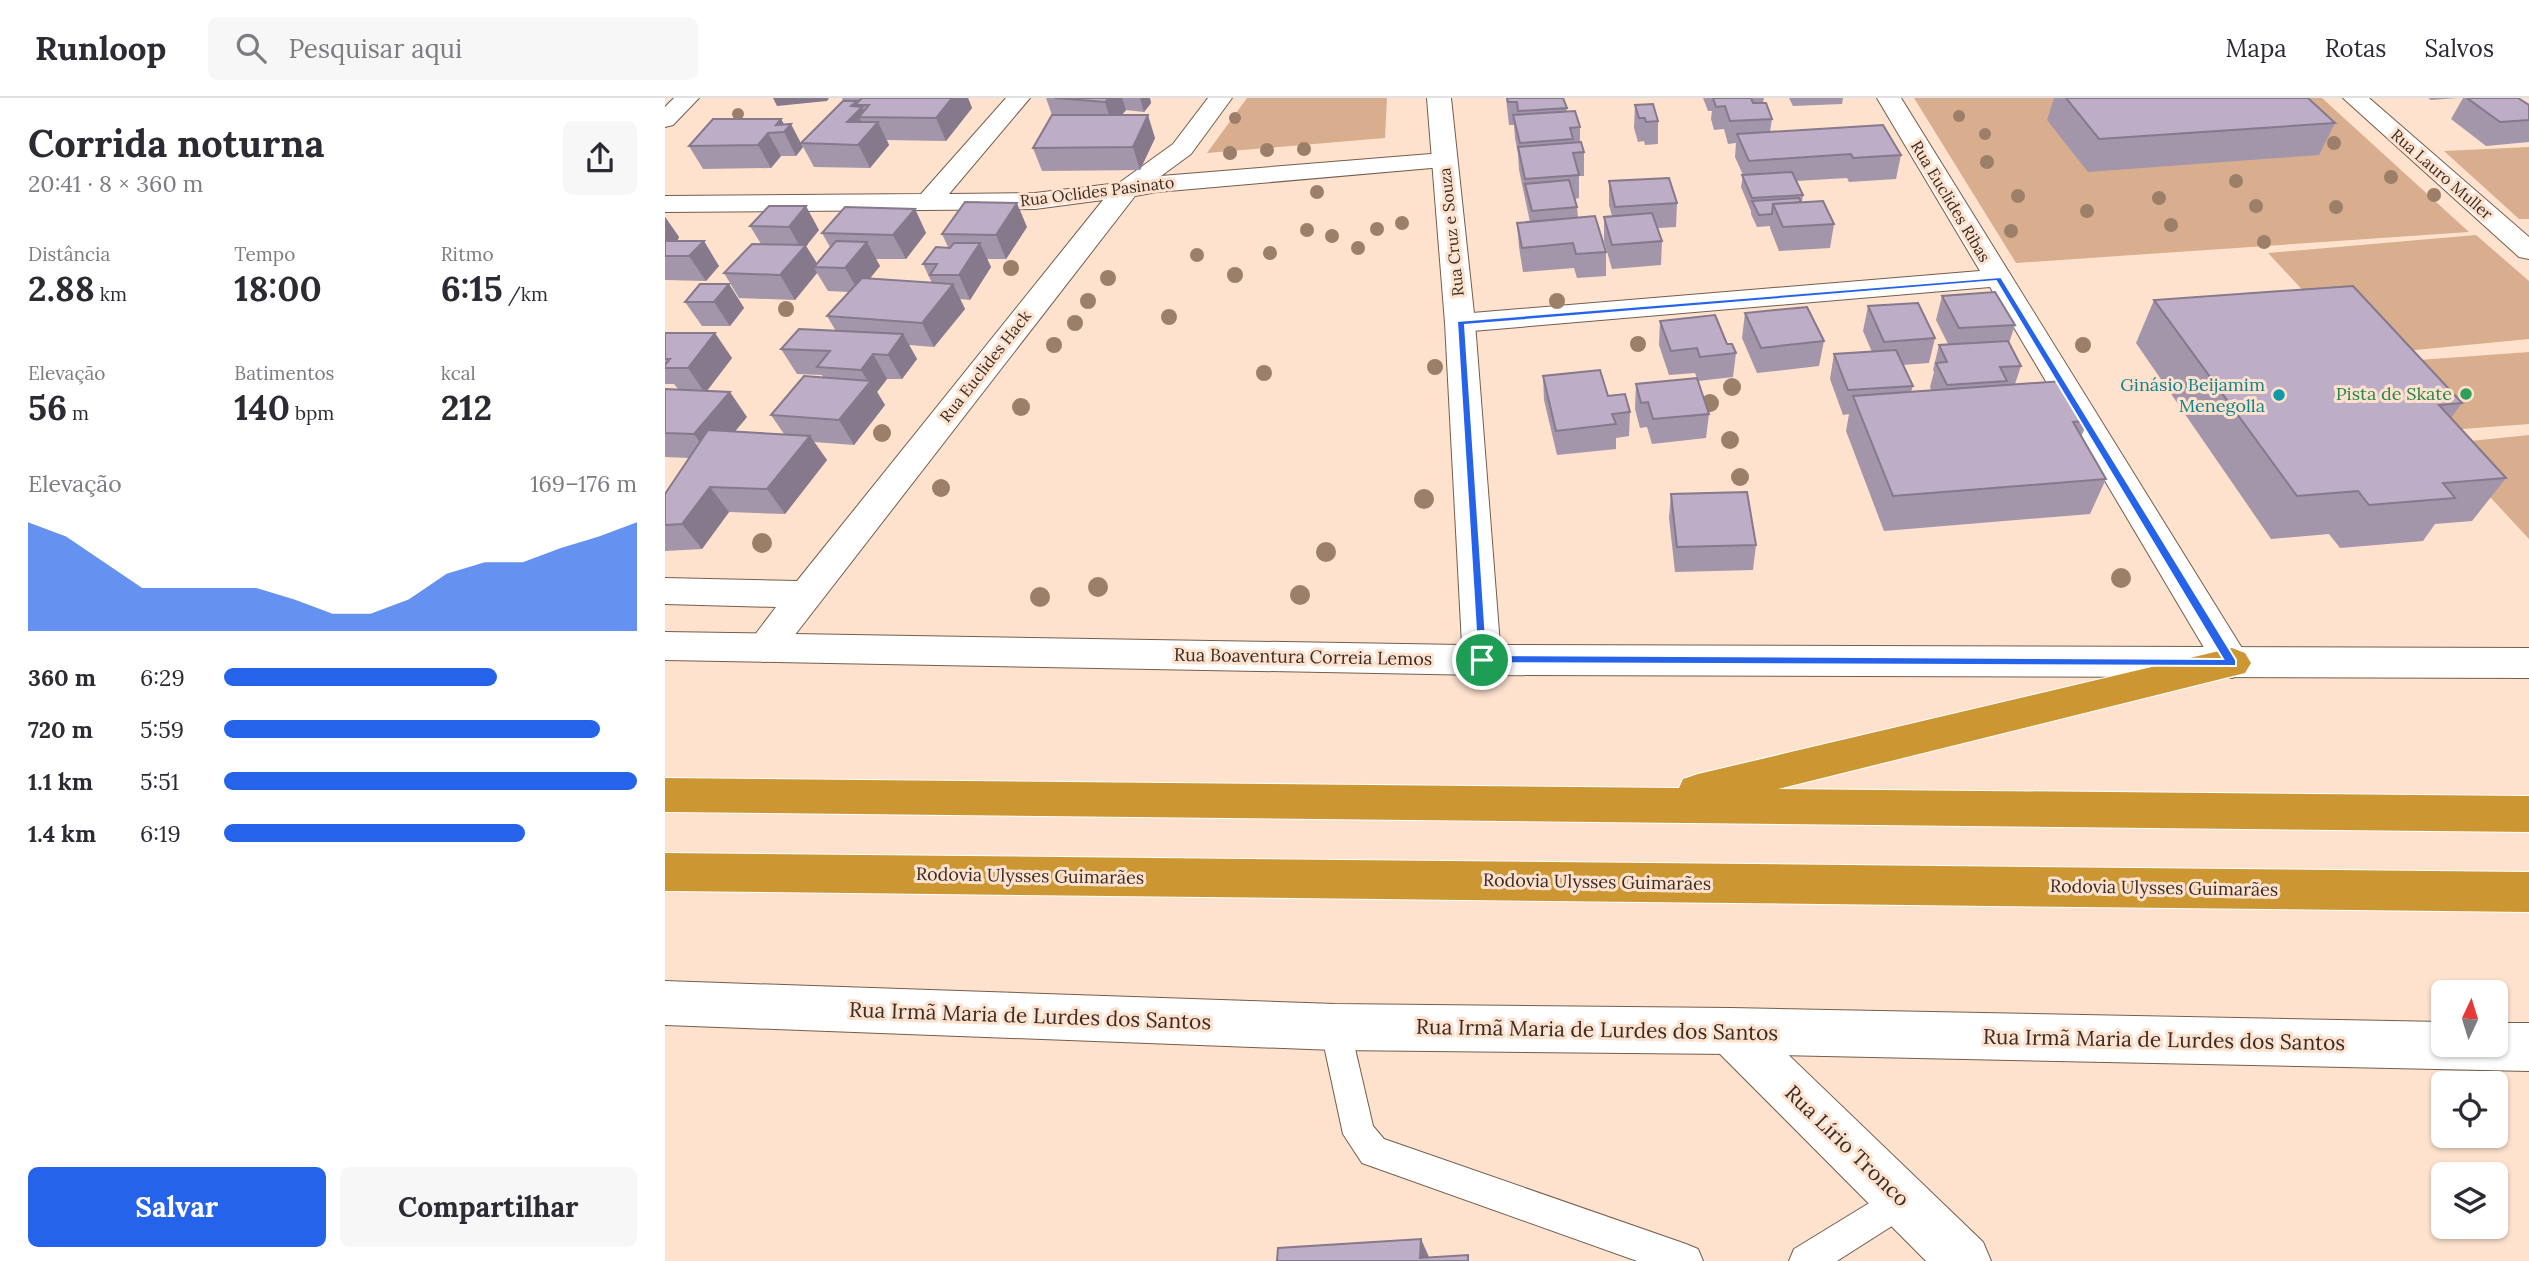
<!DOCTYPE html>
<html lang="pt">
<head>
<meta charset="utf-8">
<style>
  :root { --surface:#fff; --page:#f7f7f7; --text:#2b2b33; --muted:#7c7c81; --line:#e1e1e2; --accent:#2563eb }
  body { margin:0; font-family:Lora,serif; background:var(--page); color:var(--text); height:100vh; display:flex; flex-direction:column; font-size:26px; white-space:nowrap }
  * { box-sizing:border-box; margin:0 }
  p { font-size:23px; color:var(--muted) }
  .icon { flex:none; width:38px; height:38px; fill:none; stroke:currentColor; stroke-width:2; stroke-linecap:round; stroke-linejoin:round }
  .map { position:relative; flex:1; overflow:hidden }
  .side { display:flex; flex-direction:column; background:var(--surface); width:665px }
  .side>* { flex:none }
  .needle { width:46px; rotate:4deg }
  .buttons { position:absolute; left:1766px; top:882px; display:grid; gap:14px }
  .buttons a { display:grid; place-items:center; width:77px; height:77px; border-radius:10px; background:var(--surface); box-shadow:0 2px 5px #0004; font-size:35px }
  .pin { position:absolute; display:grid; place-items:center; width:60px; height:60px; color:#fff; margin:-30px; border:4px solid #fff; border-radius:50%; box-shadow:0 2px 7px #0007 }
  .round { display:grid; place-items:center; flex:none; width:74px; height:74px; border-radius:10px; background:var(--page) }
  .overview { display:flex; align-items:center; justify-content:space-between; height:119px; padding:0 28px }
  h1 { font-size:38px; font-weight:700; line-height:52px }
  .figures { display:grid; grid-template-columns:repeat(3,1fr); gap:10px; height:119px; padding:7px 28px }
  .figures div { display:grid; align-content:center }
  .figures b { font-size:35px; font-weight:700 }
  .figures small { font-size:19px; font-weight:400 }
  .figures p { font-size:19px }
  .chart { height:196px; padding:14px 28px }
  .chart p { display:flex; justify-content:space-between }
  .chart svg { width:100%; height:126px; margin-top:7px; fill:var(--accent); opacity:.7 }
  .cta { display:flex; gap:14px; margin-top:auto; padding:14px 28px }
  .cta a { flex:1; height:80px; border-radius:10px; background:var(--accent); color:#fff; font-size:28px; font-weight:700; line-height:80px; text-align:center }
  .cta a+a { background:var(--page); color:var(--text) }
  ul { padding:0 28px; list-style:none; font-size:23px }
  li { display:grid; grid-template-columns:112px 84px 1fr; align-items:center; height:52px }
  li i { height:18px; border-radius:9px; background:var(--accent) }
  header { display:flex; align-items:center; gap:42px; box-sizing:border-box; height:98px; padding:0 35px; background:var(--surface); border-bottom:2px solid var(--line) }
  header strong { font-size:33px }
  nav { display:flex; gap:38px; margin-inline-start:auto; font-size:24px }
  .search { width:490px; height:63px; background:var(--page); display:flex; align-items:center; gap:18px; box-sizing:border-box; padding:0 24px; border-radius:10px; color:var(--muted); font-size:26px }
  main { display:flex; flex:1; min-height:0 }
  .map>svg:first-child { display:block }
</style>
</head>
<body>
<header>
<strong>Runloop</strong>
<div class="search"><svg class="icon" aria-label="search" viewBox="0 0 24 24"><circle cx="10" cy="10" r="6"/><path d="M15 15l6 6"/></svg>Pesquisar aqui</div>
<nav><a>Mapa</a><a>Rotas</a><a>Salvos</a></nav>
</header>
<main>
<section class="side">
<div class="overview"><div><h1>Corrida noturna</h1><p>20:41 · 8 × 360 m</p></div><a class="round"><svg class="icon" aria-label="share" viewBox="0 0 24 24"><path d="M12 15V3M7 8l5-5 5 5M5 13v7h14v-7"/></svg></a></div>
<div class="figures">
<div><p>Distância</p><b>2.88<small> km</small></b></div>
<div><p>Tempo</p><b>18:00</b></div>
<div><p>Ritmo</p><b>6:15<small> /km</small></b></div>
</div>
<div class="figures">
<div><p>Elevação</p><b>56<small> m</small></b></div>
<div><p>Batimentos</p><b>140<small> bpm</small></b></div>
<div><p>kcal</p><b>212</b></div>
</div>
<div class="chart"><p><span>Elevação</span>169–176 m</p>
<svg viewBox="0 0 160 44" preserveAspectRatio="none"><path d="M0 44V6L10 11L20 20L30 29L40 29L50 29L60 29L70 33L80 38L90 38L100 33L110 24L120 20L130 20L140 15L150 11L160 6V44z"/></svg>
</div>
<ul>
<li><b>360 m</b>6:29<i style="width:66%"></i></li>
<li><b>720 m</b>5:59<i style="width:91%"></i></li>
<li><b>1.1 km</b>5:51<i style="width:100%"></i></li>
<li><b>1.4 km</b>6:19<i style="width:73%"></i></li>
</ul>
<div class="cta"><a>Salvar</a><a>Compartilhar</a></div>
</section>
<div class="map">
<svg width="1864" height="1163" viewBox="0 0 1864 1163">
  <rect width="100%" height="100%" fill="#fee2ce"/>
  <!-- green -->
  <g fill="#d9ae8e">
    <path d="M582 0H722L720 40 542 55Z"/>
    <path d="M1249 0H1657L1804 134 1351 165Z"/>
    <path d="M1864 49V121H1854L1779 53Z"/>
    <path d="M1811 137 1864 183V241L1698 257 1603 155Z"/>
    <path d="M1864 254V326L1771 333 1712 265Z"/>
    <path d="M1864 337V441L1776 346Z"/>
  </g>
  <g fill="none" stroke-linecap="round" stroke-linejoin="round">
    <!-- service casing -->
    <g stroke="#745d4c" stroke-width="2">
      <g id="service">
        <path d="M670 914 681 919 685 929 708 1028 719 1041 1021 1146 1033 1151 1038 1163H972L697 1065 678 1036 655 929 659 919Z"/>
        <path d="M1237 1085 1249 1090 1254 1102 1249 1114 1172 1163H1124L1129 1151Z"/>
      </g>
    </g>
    <!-- minor casing -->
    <g stroke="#745d4c" stroke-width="2">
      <g id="minor">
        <path d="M9 0H34L8 27 0 29V9Z"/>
        <path d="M341 0H365L284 96 370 95 454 85 508 46 543 0H567L526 56 496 78 778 55 787 57 790 62 787 67 778 69 492 94 470 98 112 560 99 564 86 560 80 550 111 509 0 506V480L132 483 438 102 370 111 0 114V98L256 96Z"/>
        <path d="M1212 0H1236L1580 555 1586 565 1580 575 1567 580 1554 575 1325 189 795 234 785 231 780 225 785 219 795 216 1315 173Z"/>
        <path d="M1678 0H1704L1864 139V161L1854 159Z"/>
        <path d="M1065 910 1082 917 1318 1144 1326 1163H1261L1048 949 1041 933 1048 917Z"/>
      </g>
    </g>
    <!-- tertiary casing -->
    <g stroke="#745d4c" stroke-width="2">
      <g id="tertiary">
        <path d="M762 0H786L810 225 835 547 1864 550V580L817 577 0 562V534L797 547 780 225Z"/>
        <path d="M0 883 670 906 1065 910 1778 924V947H1830V925H1864V973L1065 956 670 952 0 927Z"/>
      </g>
    </g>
    <!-- trunk casing -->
    <g stroke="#fff" stroke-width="2">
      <g id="trunk">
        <path d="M1567 550 1580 555 1586 565 1580 575 1113 691 1864 698V734L0 714V680L1014 690 1018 681 1033 676Z"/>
        <path d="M0 755 1864 774V814L0 793Z"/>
      </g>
    </g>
    <!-- service -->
    <use href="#service" fill="#fff" fill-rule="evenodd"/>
    <!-- minor -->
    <use href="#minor" fill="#fff" fill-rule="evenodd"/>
    <!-- tertiary -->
    <use href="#tertiary" fill="#fff" fill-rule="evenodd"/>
    <!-- trunk -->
    <use href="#trunk" fill="#cc9733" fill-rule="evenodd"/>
  </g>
  <!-- trees -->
  <g fill="#9c7f69">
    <circle cx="73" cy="16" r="6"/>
    <circle cx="1294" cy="18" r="6"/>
    <circle cx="570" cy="20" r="6"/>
    <circle cx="1320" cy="36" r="6"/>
    <circle cx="1669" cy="45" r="7"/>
    <circle cx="639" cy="51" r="7"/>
    <circle cx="602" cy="52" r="7"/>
    <circle cx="565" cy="55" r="7"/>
    <circle cx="1322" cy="64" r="7"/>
    <circle cx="1726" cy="79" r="7"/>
    <circle cx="1571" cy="83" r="7"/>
    <circle cx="652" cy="94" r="7"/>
    <circle cx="1769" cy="97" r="7"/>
    <circle cx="1353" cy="98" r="7"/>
    <circle cx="1494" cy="100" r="7"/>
    <circle cx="1591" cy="108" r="7"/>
    <circle cx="1671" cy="109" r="7"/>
    <circle cx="1422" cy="113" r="7"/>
    <circle cx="737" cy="125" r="7"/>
    <circle cx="1506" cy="127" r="7"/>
    <circle cx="712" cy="131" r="7"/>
    <circle cx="642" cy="132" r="7"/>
    <circle cx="1346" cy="133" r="7"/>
    <circle cx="667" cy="138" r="7"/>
    <circle cx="1599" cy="144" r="7"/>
    <circle cx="693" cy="150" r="7"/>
    <circle cx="605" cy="155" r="7"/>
    <circle cx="532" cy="157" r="7"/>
    <circle cx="346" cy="170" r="8"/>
    <circle cx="570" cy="177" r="8"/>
    <circle cx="443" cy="180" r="8"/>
    <circle cx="423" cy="203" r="8"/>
    <circle cx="892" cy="203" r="8"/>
    <circle cx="121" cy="211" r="8"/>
    <circle cx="504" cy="219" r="8"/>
    <circle cx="410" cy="225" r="8"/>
    <circle cx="973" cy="246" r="8"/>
    <circle cx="389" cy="247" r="8"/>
    <circle cx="1418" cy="247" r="8"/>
    <circle cx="770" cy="269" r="8"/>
    <circle cx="599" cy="275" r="8"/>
    <circle cx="1067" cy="289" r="9"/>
    <circle cx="1045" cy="305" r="9"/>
    <circle cx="356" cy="309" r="9"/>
    <circle cx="217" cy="335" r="9"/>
    <circle cx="1065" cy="342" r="9"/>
    <circle cx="1075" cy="379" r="9"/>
    <circle cx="276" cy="390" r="9"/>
    <circle cx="759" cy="401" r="10"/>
    <circle cx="97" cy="445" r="10"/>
    <circle cx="661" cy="454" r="10"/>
    <circle cx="1456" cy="480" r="10"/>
    <circle cx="433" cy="489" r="10"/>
    <circle cx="635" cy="497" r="10"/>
    <circle cx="375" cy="499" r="10"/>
  </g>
  <!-- wall -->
  <g fill="#a395aa">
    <path d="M177 0H303L307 10 281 43 222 42 224 47 205 70 149 69 136 45 178 3Z"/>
    <path d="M381 0H485L486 5 479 14 461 12 457 17 490 40 475 72 377 73 368 50 387 17Z"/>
    <path d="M841 0H898L902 13 915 29V44L919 54V78H914V100L910 101 912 109 913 120 941 154V178L912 180 909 170 858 174 854 149 852 125 865 124 854 72 853 56 850 40 849 27H844Z"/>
    <path d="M1038 0H1099L1098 5 1107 21 1105 34 1236 57 1231 81 1184 84 1182 80 1131 83 1138 97 1137 104 1169 126 1165 150 1114 153 1105 130V128L1092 129 1086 116V113L1076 89 1078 77 1070 59 1071 45 1063 46 1059 31 1049 32 1046 21 1047 13H1043Z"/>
    <path d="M1124 0H1178L1177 6 1128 8Z"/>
    <path d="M1389 0H1643L1670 25 1654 57 1423 74 1382 22Z"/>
    <path d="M1763 0H1793L1766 2Z"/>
    <path d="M1798 0H1854L1864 7V44L1821 48 1786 21Z"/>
    <path d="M970 7 993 23V46L980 47 979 43 973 44 969 30Z"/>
    <path d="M119 26 138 49 131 58H116L106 70 38 71 24 48Z"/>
    <path d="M944 83 1012 105 1011 129 993 130 997 143 996 167 947 171 939 143V119L947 118 944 107Z"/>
    <path d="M104 108 154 132 141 148 152 165 165 149 157 135 250 111 261 135 241 161H211L215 168 205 180 267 185 258 166 283 149 277 136 362 129 341 161H322L326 169 305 202 295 201 300 211 269 249 244 247 252 261 237 281H222L212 294 220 307 189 347 149 344 162 362 120 416 64 414 37 451 0 453V396L24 360 0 359V291H13L9 286H0V235L67 260 42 293 82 319 70 333 119 336 106 317 159 280 157 277 132 276 116 251 171 233 162 218 184 194 163 193 152 175 130 202 74 200 59 175 96 146 85 128Z"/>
    <path d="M0 119 14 139 12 143 54 168 41 183 0 182Z"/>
    <path d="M64 186 79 210 65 228H37L20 204Z"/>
    <path d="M1277 198 1350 227 1344 245 1356 268 1350 286 1423 323 1416 339 1441 381 1425 416 1219 433 1181 333 1184 316 1178 317 1165 281 1169 256 1207 254 1198 233 1203 208 1270 240 1264 265 1238 267 1248 288 1246 294 1266 292 1265 289 1269 274 1268 272 1274 247 1283 246 1271 222Z"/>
    <path d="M1489 202 1797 305 1786 320 1841 380 1807 423 1770 426 1758 443 1675 450 1664 436 1606 441 1471 245Z"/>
    <path d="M1080 215 1159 243 1154 268 1092 275 1077 240Z"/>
    <path d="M995 223 1062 246 1071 255 1068 279 1033 283 1030 275 1004 277 994 247Z"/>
    <path d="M878 278 943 298 965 314 964 338 951 340V351L892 357 879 302Z"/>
    <path d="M971 286 1044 316 1041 340 987 346 982 329 975 330 970 311Z"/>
    <path d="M1006 396 1091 447 1088 472 1010 474 1004 420Z"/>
  </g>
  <!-- shaded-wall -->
  <g fill="#85798b">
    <path d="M108 0H164L162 3 112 8Z"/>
    <path d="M287 0H303L307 10 281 43 271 20Z"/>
    <path d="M444 0H457L461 12 447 27 440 4Z"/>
    <path d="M475 0H485L486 5 479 14Z"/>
    <path d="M192 3 194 7H190L193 12 197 9 201 19H194L202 36 213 24 224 47 205 70 182 24 186 8Z"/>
    <path d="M483 17 490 40 475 72 468 49Z"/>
    <path d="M116 21 122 31 126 26 138 49 131 58 119 34 111 27Z"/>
    <path d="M103 35 116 58 106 70 93 47Z"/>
    <path d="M352 105 362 129 341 161 331 137Z"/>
    <path d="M141 108 154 132 141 148 154 169H149L152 175 130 202 115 177 137 152 124 129Z"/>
    <path d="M250 111 261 135 241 161 228 137Z"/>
    <path d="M0 119 14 139 7 155 0 156Z"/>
    <path d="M39 143 54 168 41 183 24 158Z"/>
    <path d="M202 144 215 168 194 194 180 170Z"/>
    <path d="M315 145 326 169 305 202 294 177Z"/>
    <path d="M64 186 79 210 65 228 49 204Z"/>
    <path d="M288 186 300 211 269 249 257 225Z"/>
    <path d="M50 235 67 260 40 295 23 270Z"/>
    <path d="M238 236 252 261 237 281 223 257Z"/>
    <path d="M208 256 222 281 212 294 220 307 189 347 174 322 204 285 196 272Z"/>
    <path d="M65 294 82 319 47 361 29 336Z"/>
    <path d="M145 338 162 362 120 416 102 391Z"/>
    <path d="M45 389 64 414 37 451 17 426Z"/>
    <path d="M756 1141 764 1159 755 1160Z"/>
  </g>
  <!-- building -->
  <g fill="#beadc6" stroke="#85798b" stroke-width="2">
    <path d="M197 0H287L271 20 194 19 204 7H190Z"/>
    <path d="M390 0H444L440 4Z"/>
    <path d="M842 0H898L902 10 853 13 852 4H843Z"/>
    <path d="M1048 0H1086L1088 5H1101L1107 21 1065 23 1060 8 1051 9Z"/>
    <path d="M1401 0H1643L1670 25 1434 41Z"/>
    <path d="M1802 0H1853L1864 7V22L1835 24Z"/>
    <path d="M178 3H192L186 8 197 9 182 24H213L193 47 136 45Z"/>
    <path d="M988 6 993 23 981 24 980 20H974L970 7Z"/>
    <path d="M910 13 915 29 905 30 908 41 855 45 848 17Z"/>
    <path d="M387 17H483L468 49 368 50Z"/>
    <path d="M48 21H116L111 27 126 26 119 34 103 35 93 47 24 48Z"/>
    <path d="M1218 27 1236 57 1188 60 1186 56 1084 63 1072 36Z"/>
    <path d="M916 44 919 54 908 55 914 77 860 81 853 49Z"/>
    <path d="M1127 74 1138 97 1087 100 1077 77Z"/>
    <path d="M1004 80 1012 105 950 109 944 83Z"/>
    <path d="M904 82 912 109 867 113 860 86Z"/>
    <path d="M1134 100 1136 104 1108 106 1107 116 1094 117 1087 103Z"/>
    <path d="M1158 103 1169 126 1118 129 1108 106Z"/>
    <path d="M300 104 352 105 331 137 277 136Z"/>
    <path d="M104 108H141L124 129 85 128Z"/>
    <path d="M180 109 250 111 228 137 157 135Z"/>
    <path d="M987 115 997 143 947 147 939 119Z"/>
    <path d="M930 118 941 154 911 156 908 145 857 150 852 125Z"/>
    <path d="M0 143H39L24 158H0Z"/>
    <path d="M171 143 202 144 180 170 149 169Z"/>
    <path d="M289 145H315L294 177H265L272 166H258L271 149 285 150Z"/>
    <path d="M87 146 141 147 115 177 59 175Z"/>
    <path d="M197 180 288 186 257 225 162 218Z"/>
    <path d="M35 186H64L49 204H20Z"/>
    <path d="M1688 188 1797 305 1774 307 1841 380 1778 385 1790 400 1704 407 1693 393 1632 398 1489 202Z"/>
    <path d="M1330 194 1350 227 1294 230 1277 198Z"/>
    <path d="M1253 205 1270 240 1219 244 1203 208Z"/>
    <path d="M1142 209 1159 243 1096 250 1080 215Z"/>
    <path d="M1050 217 1062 246H1067L1071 255 1035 259 1032 250 1006 253 995 223Z"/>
    <path d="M134 231 238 236 223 257 208 256 196 272 152 269 165 253 116 251Z"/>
    <path d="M0 235H50L23 270H0V267L5 261H0Z"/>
    <path d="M1343 243 1356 268 1335 269 1342 283 1282 287 1271 265 1282 264 1274 247Z"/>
    <path d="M1231 252 1248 288 1183 292 1169 256Z"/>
    <path d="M935 272 943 298 960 296 965 314 947 316 951 326 891 333 878 278Z"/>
    <path d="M139 278 206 283 174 322 106 317Z"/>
    <path d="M1032 280 1044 316 988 321 983 304 976 305 971 286Z"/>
    <path d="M1398 283 1423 323 1408 324 1441 381 1228 398 1188 298Z"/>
    <path d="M0 291 65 294 29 336 0 335Z"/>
    <path d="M43 332 145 338 102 391 45 389 17 426 0 427V396Z"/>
    <path d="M1082 394 1091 447 1012 449 1006 396Z"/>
    <path d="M756 1141 755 1160 803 1157V1163H612L613 1150Z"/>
  </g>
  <!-- route -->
  <path fill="#2563eb" stroke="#fff" stroke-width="2" fill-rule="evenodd" d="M1336 179 1571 562V568L813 565 792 223ZM1331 183 1558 561 822 557 800 227Z"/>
  <!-- markers -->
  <circle fill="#2e9e5b" stroke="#fee2ce" stroke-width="2.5" cx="1801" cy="296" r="7"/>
  <circle fill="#0f9aa8" stroke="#fee2ce" stroke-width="2.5" cx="1614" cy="297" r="7"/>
  <g text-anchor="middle" stroke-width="6" stroke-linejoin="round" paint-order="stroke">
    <!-- far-street labels -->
    <g font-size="16" fill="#382d26" stroke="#fee2ce">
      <text transform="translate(1777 76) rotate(41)" y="6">Rua Lauro Muller</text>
      <text transform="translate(432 93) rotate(-7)" y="6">Rua Oclides Pasinato</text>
      <text transform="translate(1286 103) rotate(59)" y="6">Rua Euclides Ribas</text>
      <text transform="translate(786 134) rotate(-96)" y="6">Rua Cruz e Souza</text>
      <text transform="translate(320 268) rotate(-52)" y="6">Rua Euclides Hack</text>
    </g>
    <!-- culture labels -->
    <g font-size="18" fill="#0d838f" stroke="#fee2ce" text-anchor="end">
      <text x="1600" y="293">Ginásio Beijamim<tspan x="1600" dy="21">Menegolla</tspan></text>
    </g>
    <!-- leisure labels -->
    <g font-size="18" fill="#27864d" stroke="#fee2ce" text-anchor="end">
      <text x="1787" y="302">Pista de Skate</text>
    </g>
    <!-- street labels -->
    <g font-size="18" fill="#382d26" stroke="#fee2ce">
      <text transform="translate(638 559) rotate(1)" y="6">Rua Boaventura Correia Lemos</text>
      <text transform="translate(365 778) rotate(1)" y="6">Rodovia Ulysses Guimarães</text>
      <text transform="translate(932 784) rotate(1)" y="6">Rodovia Ulysses Guimarães</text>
      <text transform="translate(1499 790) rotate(1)" y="6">Rodovia Ulysses Guimarães</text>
    </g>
    <!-- near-street labels -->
    <g font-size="21" fill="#382d26" stroke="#fee2ce">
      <text transform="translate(365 918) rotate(2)" y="7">Rua Irmã Maria de Lurdes dos Santos</text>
      <text transform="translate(932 932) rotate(1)" y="7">Rua Irmã Maria de Lurdes dos Santos</text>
      <text transform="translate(1499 942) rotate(1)" y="7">Rua Irmã Maria de Lurdes dos Santos</text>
      <text transform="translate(1182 1048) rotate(44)" y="7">Rua Lírio Tronco</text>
    </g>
  </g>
</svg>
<div class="buttons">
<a><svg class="needle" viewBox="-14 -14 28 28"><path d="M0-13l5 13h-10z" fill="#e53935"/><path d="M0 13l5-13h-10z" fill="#7c7c81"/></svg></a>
<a><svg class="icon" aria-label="locate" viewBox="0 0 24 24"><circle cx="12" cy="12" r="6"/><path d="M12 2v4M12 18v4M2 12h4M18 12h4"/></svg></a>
<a><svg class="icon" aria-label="layers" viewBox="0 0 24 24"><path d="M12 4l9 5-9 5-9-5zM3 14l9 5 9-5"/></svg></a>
</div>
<div class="pin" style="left:817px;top:562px;background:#1e9e55"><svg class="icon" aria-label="arrive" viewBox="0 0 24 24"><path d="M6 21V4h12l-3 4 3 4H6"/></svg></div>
</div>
</main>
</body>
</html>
